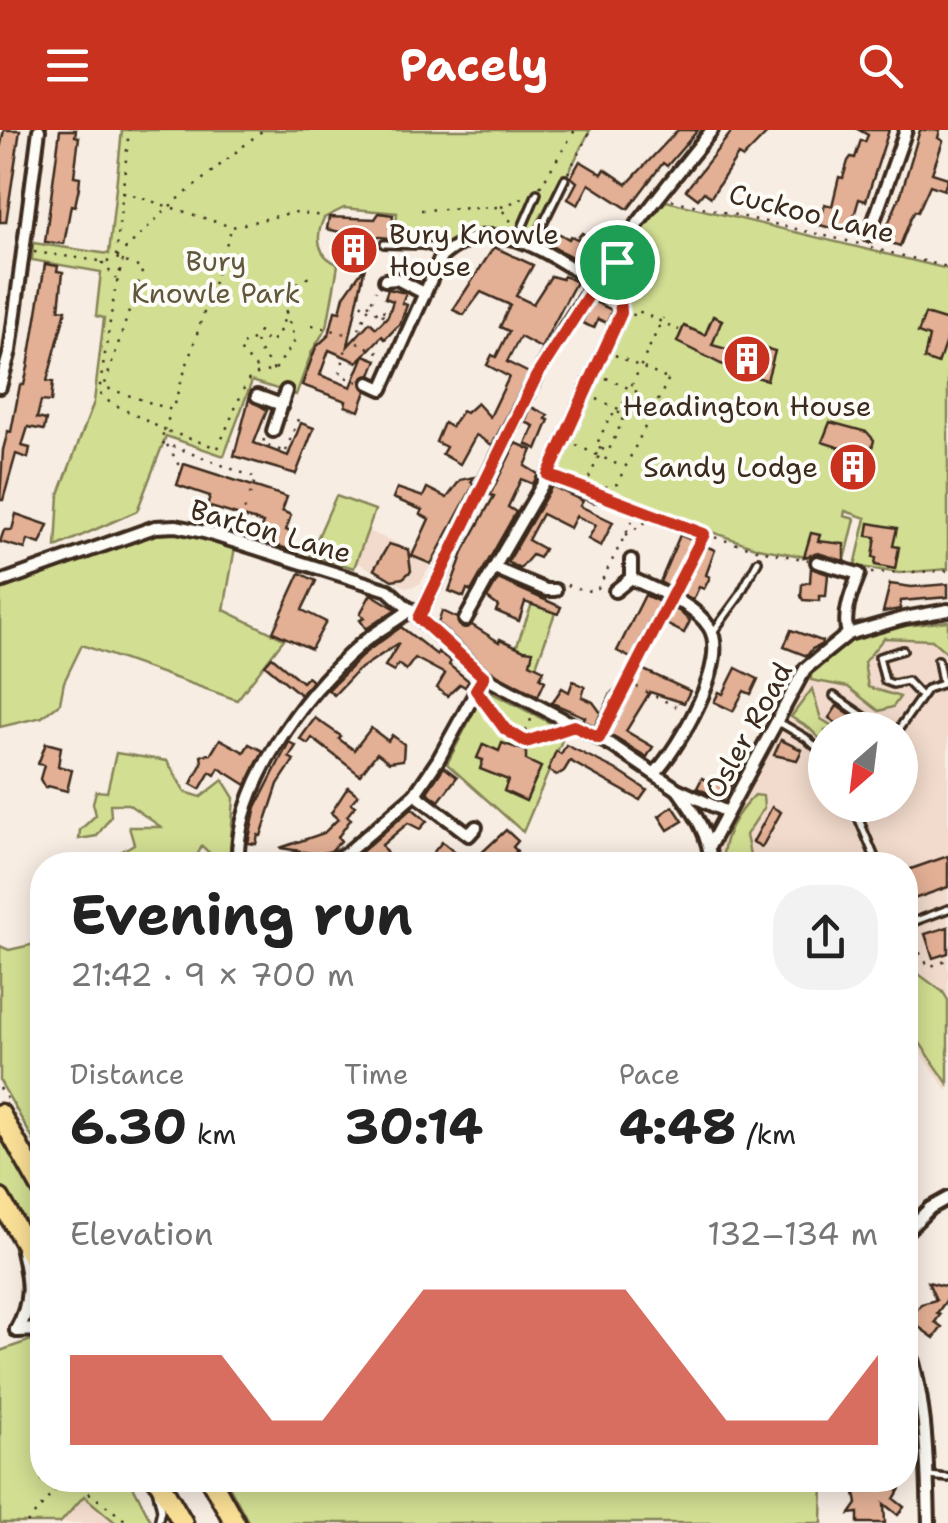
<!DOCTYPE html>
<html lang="en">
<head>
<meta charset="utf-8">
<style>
  :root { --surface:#fff; --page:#f2f2f2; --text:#222; --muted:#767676; --accent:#c8321e }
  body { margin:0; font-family:"Shantell Sans",sans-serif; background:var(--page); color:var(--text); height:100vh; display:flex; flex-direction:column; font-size:38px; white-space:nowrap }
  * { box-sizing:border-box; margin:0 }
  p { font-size:32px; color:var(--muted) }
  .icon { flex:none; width:55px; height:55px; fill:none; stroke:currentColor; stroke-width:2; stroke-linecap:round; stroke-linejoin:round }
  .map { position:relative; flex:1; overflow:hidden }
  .side { position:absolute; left:30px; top:722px; width:888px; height:640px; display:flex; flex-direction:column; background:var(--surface); border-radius:40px; box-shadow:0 5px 25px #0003 }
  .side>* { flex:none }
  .needle { width:65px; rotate:208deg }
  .tools { position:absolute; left:808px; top:582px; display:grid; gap:20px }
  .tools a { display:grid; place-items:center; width:110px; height:110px; border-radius:50%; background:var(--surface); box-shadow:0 5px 25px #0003; font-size:50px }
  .pin { position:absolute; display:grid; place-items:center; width:85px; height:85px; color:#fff; margin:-42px; border:5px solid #fff; border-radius:50%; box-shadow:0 2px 10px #0007 }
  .round { display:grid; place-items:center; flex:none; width:105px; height:105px; border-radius:40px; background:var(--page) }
  .head { display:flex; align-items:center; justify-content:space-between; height:170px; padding:0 40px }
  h1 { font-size:55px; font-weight:700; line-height:75px }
  .figures { display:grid; grid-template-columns:repeat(3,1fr); gap:15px; height:170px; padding:10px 40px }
  .figures div { display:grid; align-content:center }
  .figures b { font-size:50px; font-weight:700 }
  .figures small { font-size:28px; font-weight:400 }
  .figures p { font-size:28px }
  .chart { height:280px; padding:20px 40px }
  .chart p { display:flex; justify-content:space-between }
  .chart svg { width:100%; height:180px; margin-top:10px; fill:var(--accent); opacity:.7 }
  header { display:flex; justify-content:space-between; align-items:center; height:130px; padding:0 40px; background:var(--accent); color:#fff; font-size:45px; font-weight:700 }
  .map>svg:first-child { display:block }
</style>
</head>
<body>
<header><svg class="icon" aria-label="menu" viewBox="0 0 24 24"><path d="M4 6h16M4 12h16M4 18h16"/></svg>Pacely<svg class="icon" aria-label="search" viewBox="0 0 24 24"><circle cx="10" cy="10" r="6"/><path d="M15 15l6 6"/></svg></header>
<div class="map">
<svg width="948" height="1393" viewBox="0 0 948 1393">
  <rect width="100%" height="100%" fill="#f8ede3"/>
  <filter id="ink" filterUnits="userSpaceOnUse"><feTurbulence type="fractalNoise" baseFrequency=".01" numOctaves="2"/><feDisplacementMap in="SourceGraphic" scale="20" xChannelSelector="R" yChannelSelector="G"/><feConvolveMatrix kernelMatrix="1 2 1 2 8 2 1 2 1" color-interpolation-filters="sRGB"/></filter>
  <g filter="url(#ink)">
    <!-- built -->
    <g fill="#f2dbcc" fill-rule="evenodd">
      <path d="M368 401 420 423 431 434 420 454 408 458 356 432Z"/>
      <path d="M948 491V962L905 900V735H717V722L723 701 780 604V595L799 557 811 542 846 512 871 500ZM825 600H900V675H825Z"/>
      <path d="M84 1365 116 1393H60Z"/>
    </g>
    <!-- green -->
    <g fill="#d2df93" stroke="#868458" stroke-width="2.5">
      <path d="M122 0H590L536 107C507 89 477 115 450 115 443 115 434 109 427 107 417 104 406 106 395 107L397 83 344 78 324 88C315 107 317 126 338 134L337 141 327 197 312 221 296 265 252 251 224 326 166 306 137 381 56 417 59 364 94 272 104 188 96 186 101 142 32 130 33 113 109 124Z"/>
      <path d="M666 71 948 139V439L899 443 855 436 866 388 845 381 844 386 855 389 844 434 758 418 588 359 555 342 623 190 620 146 628 132 627 119Z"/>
      <path d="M336 366 375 380 354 438 310 425Z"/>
      <path d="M178 403 235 417 224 480 284 509 237 570 82 515 64 552 60 573 42 587 0 597V457L139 406Z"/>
      <path d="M532 474 555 483 536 536 511 531Z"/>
      <path d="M948 491V524L932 510 884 508 864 532 868 557 900 567 893 577 879 581 848 557 811 550V542L846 512 871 500Z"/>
      <path d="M812 559 821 589 839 600H825V614L809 598 791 587Z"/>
      <path d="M488 561 566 601 523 702 447 634 483 564Z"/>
      <path d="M116 623 167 631 185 662 201 667 223 650 234 668 229 735H222L202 716 192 735H113L117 724 134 714 129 697H161L128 674H110L111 686 97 706 79 709 80 700 96 685 93 673 96 661 107 662Z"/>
      <path d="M755 665 763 666 764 678 746 705 752 735H722C723 706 734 685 755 665Z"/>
      <path d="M35 814 42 815V1025L0 951V816L9 820Z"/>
      <path d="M905 834 943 862 948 870V954L905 891Z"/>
      <path d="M0 1006 42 1079V1131L0 1054Z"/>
      <path d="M31 1210 42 1213V1350H130L152 1393H116L84 1366 60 1393H0V1221Z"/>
      <path d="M226 1350H823L822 1393H249Z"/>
    </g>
    <!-- building -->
    <g fill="#e3b095" stroke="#3b2a1e" stroke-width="2.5" fill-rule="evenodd">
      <path d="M4 0H20L6 92H0V19Z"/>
      <path d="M60 0H76L75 6 79 7 74 46 80 47 79 57 75 76 71 75 64 114 45 112Z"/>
      <path d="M678 0H698L667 36 663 33 628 79 589 54 578 75 568 69 577 52 571 47 580 31 602 44 605 39 627 54Z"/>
      <path d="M733 0H770L743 28 738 25 711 67 704 62 698 69 686 60Z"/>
      <path d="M859 0H889L866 71 859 69 849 103 820 95 825 74 832 76 839 47 843 48 848 31 851 27 855 28 861 10 865 12 868 5Z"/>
      <path d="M920 0H940L938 8 943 11 932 43 948 48 944 60 930 55 918 82 915 81 911 88 900 116 885 111 888 103 885 101 901 64Z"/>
      <path d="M379 83 393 85 390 108 369 106 365 135 340 131 344 103 327 99 329 87 375 89Z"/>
      <path d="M614 95 622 100 598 133 593 129 594 123 587 135 542 111 546 102 551 105 553 100 569 109 571 106 577 109 582 103 598 114Z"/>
      <path d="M494 117 533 135 516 166 533 174 551 146 562 149 564 146 576 152 541 218 520 207 507 232 529 243 492 315 476 305 460 334 442 324 446 317 436 312 444 293 451 297 462 281 466 283 477 273 490 287 509 247 487 235 492 225 496 227 509 201 500 197 510 175 481 162 464 185 453 180Z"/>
      <path d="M45 134 58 136 57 141 63 142 59 179 66 180 47 251 53 252 51 272 41 271 37 288 46 290 44 300 28 297 22 316 30 318 28 328 16 324 3 370H0L3 320 8 301 11 302 20 255H24L28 237Z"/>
      <path d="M365 136 348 216 370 192 376 198 388 186 393 171 385 168 388 159 406 163 402 173 407 175 400 194 385 209 382 206 364 225 377 230 371 245 361 250 366 261 359 281 345 276 346 271 302 255 316 217 329 205 335 181 340 182 344 166ZM329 220 357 232 364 225 351 257 320 245Z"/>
      <path d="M593 171 612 180 607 193 598 189 594 198 582 193Z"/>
      <path d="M925 184 948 191V205L938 234 924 229 929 207 918 203Z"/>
      <path d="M713 186 722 190 712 215 744 224 747 213 775 221 767 250 740 243 741 240 721 234 677 212 684 196 705 205Z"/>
      <path d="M249 269 267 280 254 313 288 326 301 293 314 298 296 344 234 326Z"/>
      <path d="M531 277 548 285 546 289 549 290 537 319 526 314 534 296 525 292Z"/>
      <path d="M830 292 867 302 874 310 871 322 867 321 861 354 839 347 845 327 839 325 841 318 822 312Z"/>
      <path d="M516 313 532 320 525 336 538 344 533 354 521 349 508 377 516 382 471 461 467 459 464 467 449 461 464 420 494 366 490 365Z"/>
      <path d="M184 334 287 367 282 381 291 385 286 400 295 404 290 420 257 409 263 393 207 376 210 366 177 355Z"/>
      <path d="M474 347 471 352 474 354 431 434 412 426 429 389 420 384 422 380 393 368 397 358 423 367 427 358 447 368 460 350Z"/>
      <path d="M552 356 583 371 580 376 613 392 601 416 588 409 596 395 576 386 570 398 542 384 528 410 544 419 539 428 532 425 520 439 508 432Z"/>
      <path d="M16 384 48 395 40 414 28 410 25 419 0 412 4 400H12Z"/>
      <path d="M869 393 897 398 893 416 899 417 895 439 875 435 876 428 873 427 876 407 867 406Z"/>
      <path d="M811 403 820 405 818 411 844 414V431L818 423 804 427Z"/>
      <path d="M680 405 715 420 706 445 710 447 704 459 699 457 693 470 660 452Z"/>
      <path d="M389 414 408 420 411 441 403 448 392 450 374 439Z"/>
      <path d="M811 438 828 444 826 466H819V471L803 470 801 466 802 454 810 452Z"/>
      <path d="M300 443 316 451 302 480 326 492 311 519 273 502Z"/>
      <path d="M498 449 561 477 558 484 525 472 519 491 496 481 498 476 487 468Z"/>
      <path d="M890 454 912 457 948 454V467L901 471 900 479 883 482Z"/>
      <path d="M371 464 396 479 366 499 360 490 365 488 360 484Z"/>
      <path d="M645 465 679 481 690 491 684 503 652 487 631 528 617 521Z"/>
      <path d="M442 481 457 488 462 498 472 495 499 512 500 509 524 520 533 521 530 533 544 540 540 548 545 551 538 566 489 540 438 493Z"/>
      <path d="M401 497 437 525 438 522 451 531 449 535 469 551 465 557 460 554 447 566 437 558 445 544 415 528 406 540 398 534 394 541 385 536 399 513 357 541 334 565 328 560 366 522Z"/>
      <path d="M791 500 822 511 821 515 812 519 807 526 784 517Z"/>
      <path d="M272 527 302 552 307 547 312 551 301 565 265 535Z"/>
      <path d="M635 536 690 561 684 573 650 562 626 601 653 617 647 627 610 605 636 552 629 549Z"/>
      <path d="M736 538 758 549 751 564 744 561 733 581 714 572 719 562 723 564Z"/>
      <path d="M573 551 585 557 582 567 593 572 601 583 595 596 583 590 585 587 552 573 562 558 569 562Z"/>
      <path d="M837 576 871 600H846L829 588Z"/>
      <path d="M315 588 341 606 339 609 354 620 371 598 388 611 392 605 404 614 403 630 389 632 377 623 360 645 312 608 308 614 300 609Z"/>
      <path d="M220 609 244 622 249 614 263 621 246 655 219 638 215 645 210 642 200 659 191 654 202 633 201 625 211 624Z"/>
      <path d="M781 610 802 620 797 630 774 625Z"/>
      <path d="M289 612 296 616 289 627 294 630 278 654 261 706 258 705 256 714 248 713 256 677Z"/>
      <path d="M46 613 61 617 58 636 72 640 67 661 48 656 45 658 40 649 44 635 38 634Z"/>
      <path d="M502 613 526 621V630L541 637 526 671 504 661 508 650 480 639 483 630 477 628 483 614 499 621Z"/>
      <path d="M740 614 751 620 722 670 697 658 702 648 713 654 716 648 720 650Z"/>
      <path d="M566 615 615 639 647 660 640 670 570 631 564 641 557 645 548 640 556 621 561 624Z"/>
      <path d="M444 637 457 647 439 671 427 662Z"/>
      <path d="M348 657 358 665 351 673 355 676 347 686 351 689 338 707 341 711 331 721 319 724 304 722 306 730 287 735H258V731L301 721 280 718 324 703 338 689 331 683Z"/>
      <path d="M673 676 683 691 668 700 659 686Z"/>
      <path d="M772 677 781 682 762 717 753 712Z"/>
      <path d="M412 678 427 691 420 699 408 693 382 715 393 735H366L358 725Z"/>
      <path d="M506 700 518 711 513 717 517 721 503 735H482L475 729Z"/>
      <path d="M442 712 463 729 458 735H433L427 730Z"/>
      <path d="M948 726V757L905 772V741Z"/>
      <path d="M948 797V823L933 828 925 804Z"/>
      <path d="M928 1152 948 1157V1168L937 1183 940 1185 935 1192 942 1197 934 1208 909 1190 921 1174 936 1170Z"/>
      <path d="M858 1350H905L894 1369 904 1377 898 1385 884 1374 885 1393H858V1383L850 1384 857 1374 854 1357Z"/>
    </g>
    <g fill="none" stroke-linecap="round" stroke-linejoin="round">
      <!-- service casing -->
      <g stroke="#3b2a1e" stroke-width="12">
        <g id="service">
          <path d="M518 107 537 63"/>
          <path d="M384 114 423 115 444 121"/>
          <path d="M533 114 565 49"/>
          <path d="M713 502 738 468 758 431"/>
          <path d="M903 520 879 527 885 551 893 554 907 551 921 566"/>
          <path d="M938 530 942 552"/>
          <path d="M834 566 884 600"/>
          <path d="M777 591 806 608 825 625"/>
          <path d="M898 600 927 559 948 552"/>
          <path d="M853 675 878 735"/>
          <path d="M905 795 948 779"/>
          <path d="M929 1346 948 1348"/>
          <path d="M157 1362 161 1380 158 1393"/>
        </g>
      </g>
      <!-- minor casing -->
      <g stroke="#3b2a1e" stroke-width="18">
        <g id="minor">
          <path d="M869 105 906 0"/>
          <path d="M385 150 397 149 424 163"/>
          <path d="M369 253 382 259 441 127C496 79 546 124 595 152"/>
          <path d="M0 257 10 221 39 0"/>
          <path d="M257 266 282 275"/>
          <path d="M273 301 286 261"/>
          <path d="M548 345 595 365"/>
          <path d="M817 432 859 444C852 462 842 484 848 504"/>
          <path d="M631 448C656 461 693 472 709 497 731 530 679 617 655 643"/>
          <path d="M631 448V430"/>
          <path d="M0 452 155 397 176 396 204 402 388 460 484 547 613 616 677 659 727 682"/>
          <path d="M555 460H546L494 438 548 345 621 183C622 178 615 131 613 127"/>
          <path d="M615 461 631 448"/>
          <path d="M419 487C460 409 494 326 536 248 584 158 648 79 712 0"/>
          <path d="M465 490 494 438"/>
          <path d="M599 608 618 567"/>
          <path d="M678 660C695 683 710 706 711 735"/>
          <path d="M415 664 469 705 476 697"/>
          <path d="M710 715 805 539 848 504 904 488 948 480"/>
          <path d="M238 735C234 657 304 564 360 515 376 501 395 492 411 479"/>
          <path d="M322 735 347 723 415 664 438 630 484 547"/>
          <path d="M905 1103 930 1078 948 1068"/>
          <path d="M905 1206C927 1268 927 1328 929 1393"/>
        </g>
      </g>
      <!-- tertiary casing -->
      <g stroke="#3b2a1e" stroke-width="20">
        <g id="tertiary">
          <path d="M17 1200C33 1172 30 1151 23 1121"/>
          <path d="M17 1200 42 1199"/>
        </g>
      </g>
      <!-- trunk casing -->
      <g stroke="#3b2a1e" stroke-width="25">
        <g id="trunk">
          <path d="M0 984 42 1059"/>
          <path d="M0 1069 42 1144"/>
          <path d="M158 1350 183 1393"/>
          <path d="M211 1350 235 1393"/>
        </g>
      </g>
      <!-- path -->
      <g stroke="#3b2a1e" stroke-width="2.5" stroke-dasharray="2.5 8" stroke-linecap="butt">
        <path d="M568 43 591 0"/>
        <path d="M540 57 575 0"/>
        <path d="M123 62 232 97 294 82 322 86"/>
        <path d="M672 70 864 115"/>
        <path d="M501 77 526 67"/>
        <path d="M421 80 500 77 512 93"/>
        <path d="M871 118 948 137"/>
        <path d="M34 122 107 132 116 128 143 139 104 257 172 280 232 97"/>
        <path d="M116 126 129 0"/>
        <path d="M117 127 170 76 263 0"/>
        <path d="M123 130 115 160 99 262 104 269 164 300 171 282"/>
        <path d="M102 132 116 149"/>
        <path d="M361 176 365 171 381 186 384 185 380 184"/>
        <path d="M383 182 386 173"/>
        <path d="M633 186 636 180 679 200"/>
        <path d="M312 195 343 203 350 212"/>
        <path d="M253 211 249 209 239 219 260 242"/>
        <path d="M357 213 386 225"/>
        <path d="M615 225 667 249"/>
        <path d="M274 240C266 229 250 214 259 202L268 213C295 198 277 152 312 147"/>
        <path d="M606 248 642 264"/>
        <path d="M358 252 340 245 347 213 355 212C359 195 369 179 376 160"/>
        <path d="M597 269 644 291"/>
        <path d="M264 309 263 314 294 325"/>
        <path d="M167 315 181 337 180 349"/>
        <path d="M576 315 623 337"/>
        <path d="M601 319 596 316 611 284 616 287"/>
        <path d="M286 321 298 289 294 288"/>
        <path d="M589 348 602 319 608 322 623 290 617 287 663 188"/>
        <path d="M605 357 617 354 670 246"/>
        <path d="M250 365 256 348 161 312 164 300 218 318 247 251 260 242 274 241 295 211 286 182"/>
        <path d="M606 369C672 394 738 418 808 430"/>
        <path d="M243 387 258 391"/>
        <path d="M237 400 245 378"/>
        <path d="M626 405 644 393 659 390"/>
        <path d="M871 443 948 441"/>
        <path d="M567 455 587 461 598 458 637 382"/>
        <path d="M679 457 703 406"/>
        <path d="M627 552 683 580"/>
        <path d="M624 555 664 478"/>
        <path d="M484 569 505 599 526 612 560 602"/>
        <path d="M522 611 532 587"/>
        <path d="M908 805 929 837 948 829"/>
        <path d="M0 958 7 969"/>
        <path d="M72 1350 129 1393"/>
        <path d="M27 1393 64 1350"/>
      </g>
      <!-- service -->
      <use href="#service" stroke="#fdfcf7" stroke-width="5"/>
      <!-- minor -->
      <use href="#minor" stroke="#fdfcf7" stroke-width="10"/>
      <!-- tertiary -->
      <use href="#tertiary" stroke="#fdfcf7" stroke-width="12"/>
      <!-- trunk -->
      <use href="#trunk" stroke="#fadf96" stroke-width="18"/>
    </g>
  </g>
  <g fill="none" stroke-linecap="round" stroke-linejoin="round" filter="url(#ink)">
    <!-- route casing -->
    <g stroke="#fff" stroke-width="20">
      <path id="route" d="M613 127C615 131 621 178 621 183L548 345 704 404 599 608 574 596 526 612 505 599 476 560 484 547 419 488 536 247Z"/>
    </g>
    <!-- route -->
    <use href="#route" stroke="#c8321e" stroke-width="12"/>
  </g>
  <!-- icons -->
  <defs>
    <g id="building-disc" transform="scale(2.5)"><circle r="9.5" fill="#c8321e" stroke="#fdfcf7"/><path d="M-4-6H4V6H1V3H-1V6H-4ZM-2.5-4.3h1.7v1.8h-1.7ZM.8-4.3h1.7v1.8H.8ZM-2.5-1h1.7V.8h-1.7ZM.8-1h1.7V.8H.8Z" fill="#fff"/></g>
  </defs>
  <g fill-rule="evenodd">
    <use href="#building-disc" x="354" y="120"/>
    <use href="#building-disc" x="747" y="229"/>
    <use href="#building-disc" x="853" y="337"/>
  </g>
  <g text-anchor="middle" stroke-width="8" stroke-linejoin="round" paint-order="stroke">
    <!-- street labels -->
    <g font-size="28" fill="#3b2a1e" stroke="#fdfcf7">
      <text transform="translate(812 83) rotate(14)" y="10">Cuckoo Lane</text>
      <text transform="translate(271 401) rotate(16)" y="10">Barton Lane</text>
      <text transform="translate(748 600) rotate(-61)" y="10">Osler Road</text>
    </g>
    <!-- poi labels -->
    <g font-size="28" fill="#3b2a1e" stroke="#fdfcf7" text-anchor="start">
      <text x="389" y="114">Bury Knowle<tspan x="389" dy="32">House</tspan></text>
      <text x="747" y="286" text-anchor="middle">Headington House</text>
      <text x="818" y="347" text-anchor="end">Sandy Lodge</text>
    </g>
    <!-- park labels -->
    <g font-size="28" fill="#61573b" stroke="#fdfcf7">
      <text x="216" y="141">Bury<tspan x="216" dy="32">Knowle Park</tspan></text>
    </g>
  </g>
</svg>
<div class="tools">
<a><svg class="needle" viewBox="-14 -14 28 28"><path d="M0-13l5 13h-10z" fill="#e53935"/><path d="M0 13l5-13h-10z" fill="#767676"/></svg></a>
</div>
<div class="pin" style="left:617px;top:132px;background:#1e9e55"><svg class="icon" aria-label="arrive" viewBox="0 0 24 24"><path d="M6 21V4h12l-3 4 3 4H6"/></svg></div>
<section class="side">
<div class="head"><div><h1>Evening run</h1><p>21:42 · 9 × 700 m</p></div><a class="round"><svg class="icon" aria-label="share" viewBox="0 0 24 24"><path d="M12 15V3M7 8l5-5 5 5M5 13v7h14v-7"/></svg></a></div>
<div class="figures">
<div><p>Distance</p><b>6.30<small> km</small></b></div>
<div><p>Time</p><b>30:14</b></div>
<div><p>Pace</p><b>4:48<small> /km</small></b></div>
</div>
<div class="chart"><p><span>Elevation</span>132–134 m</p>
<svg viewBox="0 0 160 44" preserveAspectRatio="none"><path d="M0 44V22L10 22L20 22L30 22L40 38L50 38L60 22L70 6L80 6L90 6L100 6L110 6L120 22L130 38L140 38L150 38L160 22V44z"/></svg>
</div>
</section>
</div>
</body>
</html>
